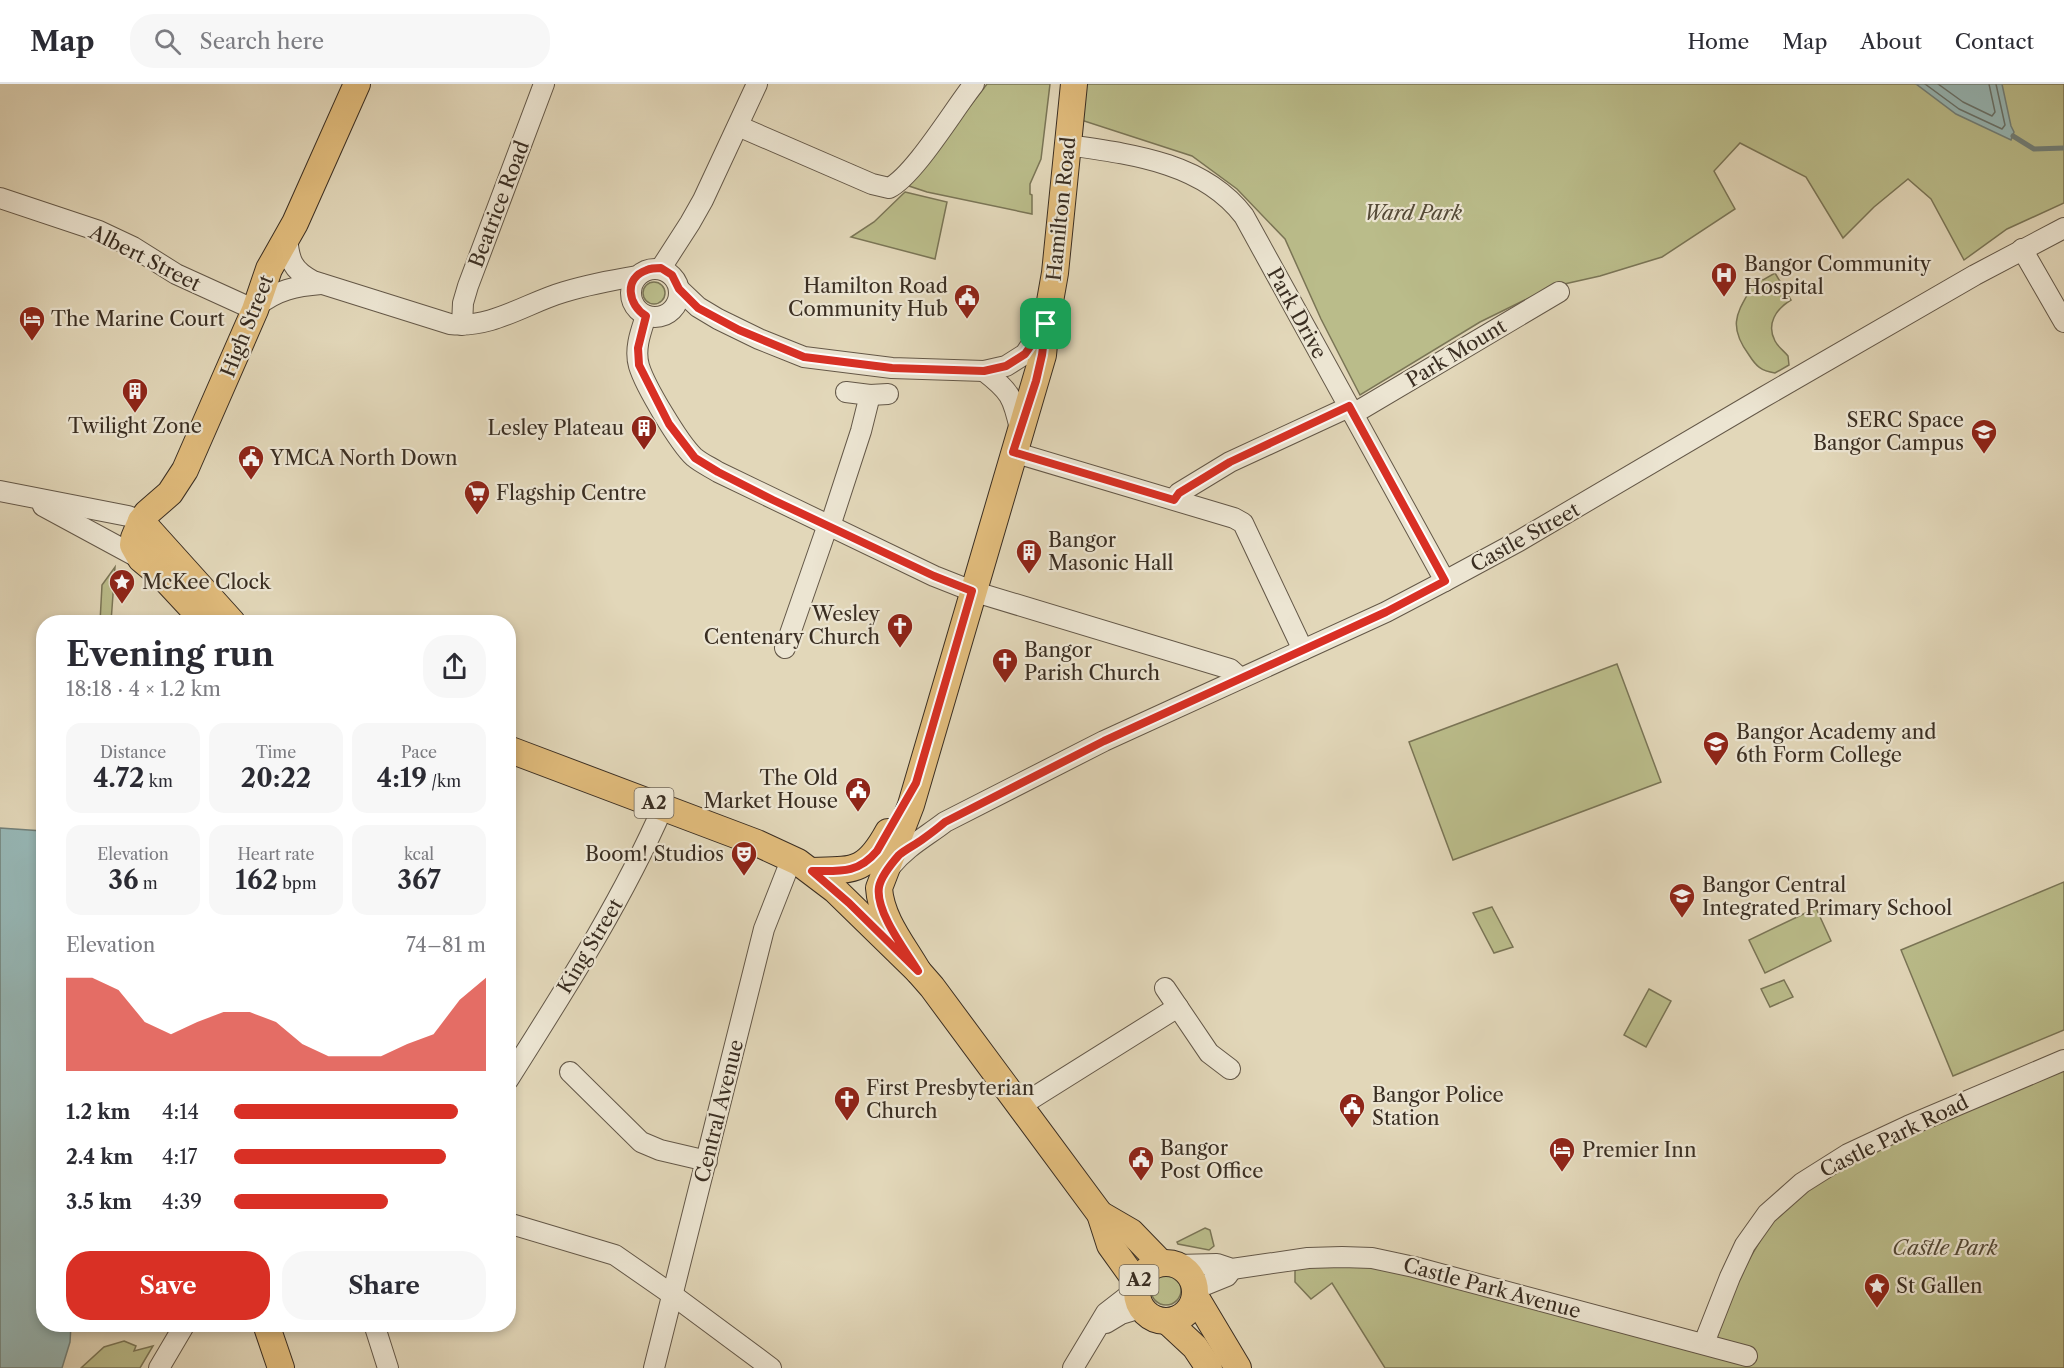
<!DOCTYPE html>
<html lang="en">
<head>
<meta charset="utf-8">
<style>
  :root { --surface:#fff; --page:#f7f7f7; --text:#2b2b33; --muted:#7c7c81; --line:#e1e1e2; --accent:#d93025 }
  body { margin:0; font-family:"Libre Caslon Text",serif; background:var(--page); color:var(--text); height:100vh; display:flex; flex-direction:column; font-size:22px; white-space:nowrap }
  * { box-sizing:border-box; margin:0 }
  p { font-size:20px; color:var(--muted) }
  .icon { flex:none; width:33px; height:33px; fill:none; stroke:currentColor; stroke-width:2; stroke-linecap:round; stroke-linejoin:round }
  .map { position:relative; flex:1; overflow:hidden }
  .sheet { position:absolute; left:36px; top:531px; width:480px; height:717px; display:flex; flex-direction:column; background:var(--surface); border-radius:24px; box-shadow:0 3px 9px #0003 }
  .sheet>* { flex:none }
  .pin { position:absolute; display:grid; place-items:center; width:51px; height:51px; color:#fff; margin:-26px; border-radius:12px; box-shadow:0 3px 9px #0006 }
  .round { display:grid; place-items:center; flex:none; width:63px; height:63px; border-radius:24px; background:var(--page) }
  .headline { display:flex; align-items:center; justify-content:space-between; height:102px; padding:0 30px }
  h1 { font-size:33px; font-weight:700; line-height:45px }
  .figures { display:grid; grid-template-columns:repeat(3,1fr); gap:9px; height:102px; padding:6px 30px }
  .figures div { display:grid; align-content:center; border-radius:15px; background:var(--page); text-align:center }
  .figures b { font-size:26px; font-weight:700 }
  .figures small { font-size:16px; font-weight:400 }
  .figures p { font-size:16px }
  .chart { height:168px; padding:12px 30px }
  .chart p { display:flex; justify-content:space-between }
  .chart svg { width:100%; height:108px; margin-top:6px; fill:var(--accent); opacity:.7 }
  .action { display:flex; gap:12px; margin-top:auto; padding:12px 30px }
  .action a { flex:1; height:69px; border-radius:24px; background:var(--accent); color:#fff; font-size:24px; font-weight:700; line-height:69px; text-align:center }
  .action a+a { background:var(--page); color:var(--text) }
  ul { padding:0 30px; list-style:none; font-size:20px }
  li { display:grid; grid-template-columns:96px 72px 1fr; align-items:center; height:45px }
  li i { height:15px; border-radius:8px; background:var(--accent) }
  header { display:flex; align-items:center; gap:36px; box-sizing:border-box; height:84px; padding:0 30px; background:var(--surface); border-bottom:2px solid var(--line) }
  header strong { font-size:28px }
  nav { display:flex; gap:33px; margin-inline-start:auto; font-size:21px }
  .search { width:420px; height:54px; background:var(--page); display:flex; align-items:center; gap:15px; box-sizing:border-box; padding:0 21px; border-radius:24px; color:var(--muted); font-size:22px }
  .map>svg:first-child { display:block }
</style>
</head>
<body>
<header>
<strong>Map</strong>
<div class="search"><svg class="icon" aria-label="search" viewBox="0 0 24 24"><circle cx="10" cy="10" r="6"/><path d="M15 15l6 6"/></svg>Search here</div>
<nav><a>Home</a><a>Map</a><a>About</a><a>Contact</a></nav>
</header>
<div class="map">
<svg width="2064" height="1284" viewBox="0 0 2064 1284">
  <rect width="100%" height="100%" fill="#e2d7b9"/>
  <filter id="stains"><feTurbulence type="fractalNoise" baseFrequency=".00333" numOctaves="4"/><feColorMatrix values="0 0 0 0 .2 0 0 0 0 .09 0 0 0 0 .02 0 0 0 .5 -.17"/></filter>
  <radialGradient id="worn" r=".72"><stop offset=".6" stop-color="#630" stop-opacity="0"/><stop offset="1" stop-color="#630" stop-opacity=".3"/></radialGradient>
  <!-- green -->
  <g fill="#babc8a" stroke="#7a7556" stroke-width="1.5">
    <path d="M987 0H1050L1041 75 1030 100V110L1032 111V130L927 108 909 102Z"/>
    <path d="M1082 0H2064V119L2007 145 1964 176 1931 115 1908 95 1874 123 1843 154 1806 93 1740 59 1714 87 1735 125 1662 173 1600 192 1551 203 1480 238 1360 311 1321 235 1285 155 1237 105 1192 72 1078 35Z"/>
    <path d="M905 108 947 118 935 175 851 153 874 138Z"/>
    <path d="M1775 189 1791 216C1776 225 1766 240 1775 257 1778 263 1784 267 1788 272L1789 281 1775 289C1761 287 1756 282 1749 271 1724 237 1741 225 1757 193L1763 196Z"/>
    <circle cx="654" cy="209" r="11"/>
    <path d="M115 483 111 538H100L102 501Z"/>
    <path d="M1617 580 1661 698 1453 776 1409 658Z"/>
    <path d="M2064 798V946L1953 992 1901 866Z"/>
    <path d="M1492 823 1513 863 1494 869 1473 829Z"/>
    <path d="M1816 824 1831 857 1765 889 1749 856Z"/>
    <path d="M1784 896 1793 913 1770 923 1761 905Z"/>
    <path d="M1649 905 1671 917 1646 963 1624 951Z"/>
    <path d="M2064 986V1284H1385L1332 1199 1311 1215 1295 1198V1184L1322 1181 1375 1182 1712 1272 1721 1239 1742 1187 1769 1142 1811 1101 1895 1056Z"/>
    <path d="M1205 1144 1210 1146 1214 1162 1209 1166 1178 1160 1177 1158Z"/>
    <circle cx="1166" cy="1206" r="15"/>
    <path d="M124 1257 136 1262 134 1267 153 1262 140 1284H81L104 1263Z"/>
  </g>
  <!-- water -->
  <g fill="#97b8b7" stroke="#72817b" stroke-width="1.5">
    <path d="M1916 0H2002L2011 42 2014 48 2011 56 1956 30Z"/>
    <path d="M0 744 43 747 44 1240 71 1241 70 1258 62 1284H0Z"/>
  </g>
  <g fill="none" stroke-linecap="round" stroke-linejoin="round">
    <!-- shore -->
    <g stroke="#68736c" stroke-width="1.5">
      <path d="M1925 0 1959 25 2002 45 2005 41 1996 0"/>
      <path d="M1938 0 1963 18 1992 32 1995 28 1989 0"/>
    </g>
    <!-- stream -->
    <path stroke="#72817b" stroke-width="5" d="M2013 52 2034 65 2064 64"/>
    <!-- minor casing -->
    <g stroke="#645848" stroke-width="22">
      <g id="minor">
        <path d="M738 42 872 100 889 104C914 92 954 25 974 0"/>
        <path d="M1067 61C1130 70 1203 78 1244 132L1445 497"/>
        <path d="M0 114 99 147 133 163 176 190 255 226"/>
        <path d="M287 153C289 176 292 186 313 197L450 240C492 245 526 219 564 208 587 201 613 196 637 192"/>
        <path d="M2022 165 2064 238"/>
        <path d="M661 184 690 139 703 116 757 0"/>
        <circle cx="655" cy="209" r="24"/>
        <path d="M679 205 698 223 718 235 759 255 804 273 892 284 984 287 1006 282 1025 270 1045 240"/>
        <path d="M257 222C277 206 296 202 321 200"/>
        <path d="M646 232C641 247 634 265 639 282 645 302 679 359 694 373 701 379 710 383 718 388L934 492 972 507 1230 585 1240 594"/>
        <path d="M462 241 463 219 468 202 544 0"/>
        <path d="M984 287C1010 307 1013 313 1020 345"/>
        <path d="M846 308 870 311 888 310"/>
        <path d="M1353 330 1559 208"/>
        <path d="M1013 368 1234 434 1243 439 1303 566"/>
        <path d="M0 407 128 432 141 437"/>
        <path d="M1174 415 1179 409 1230 378 1349 323"/>
        <path d="M43 422 141 475"/>
        <path d="M785 564 825 449 832 436 861 347 870 311"/>
        <path d="M891 782C906 763 927 752 945 738L1104 657 1386 528 1445 497 1519 457 1762 314 1975 191 2064 144"/>
        <path d="M1165 904 1209 969 1230 985"/>
        <path d="M570 988 641 1058 660 1066 707 1077"/>
        <path d="M508 996C564 907 621 819 663 723"/>
        <path d="M1020 1022 1178 923"/>
        <path d="M508 1139 615 1171 674 1212 771 1284"/>
        <path d="M1177 1181 1217 1180 1232 1185 1308 1174 1342 1173 1372 1174 1414 1183 1747 1272"/>
        <path d="M1195 1205 1227 1192 1232 1185"/>
        <path d="M1106 1239 1121 1230 1141 1224"/>
        <path d="M374 1240 388 1284"/>
        <path d="M1704 1259 1730 1193 1745 1161 1767 1130 1802 1099 1848 1070 1908 1042 2064 976"/>
        <path d="M159 1284 185 1240"/>
        <path d="M654 1284 764 845 788 784 798 778"/>
        <path d="M1073 1284 1106 1229 1137 1205"/>
      </g>
    </g>
    <!-- major casing -->
    <g stroke="#3a2e22" stroke-width="28">
      <g id="major">
        <path d="M141 437 232 538"/>
        <path d="M205 538 165 495 141 475 133 461 134 454 141 437 147 429 170 409 185 386 255 226 269 185 295 139 357 0"/>
        <path d="M508 665 757 759 798 778 835 806 918 887 932 903 1100 1130 1110 1161 1138 1200"/>
        <path d="M812 787C855 786 866 788 888 748"/>
        <path d="M918 887C903 861 881 835 879 804L911 721 1043 271 1046 240 1055 189 1074 0"/>
        <path d="M1100 1130 1131 1148 1161 1179"/>
        <circle cx="1166" cy="1208" r="29"/>
        <path d="M1195 1212 1238 1284"/>
        <path d="M1167 1237 1195 1263 1209 1284"/>
        <path d="M266 1240 281 1284"/>
      </g>
    </g>
    <!-- minor -->
    <use href="#minor" stroke="#ece5d2" stroke-width="20"/>
    <!-- major -->
    <use href="#major" stroke="#e1bc7c" stroke-width="26"/>
  </g>
  <g fill="none" stroke-linecap="round" stroke-linejoin="round">
    <!-- route casing -->
    <g stroke="#fff" stroke-width="12">
      <path id="route" d="M661 184 672 191 679 205 698 224 739 246 804 273 892 284 984 287 1006 282 1025 270 1046 240 1042 271 1036 297 1013 368 1174 416 1179 409 1230 378 1349 322 1445 497 1386 528 1104 657 945 738C938 744 930 750 923 755 915 761 906 765 899 771 892 779 881 792 879 803 875 827 905 866 918 887L849 819 812 787C839 787 858 790 877 767L916 699 972 507 934 492 773 416 718 388 695 374 669 340 639 281 638 264 646 232C628 221 623 194 647 186 651 184 657 184 661 184Z"/>
    </g>
    <!-- route -->
    <use href="#route" stroke="#d93025" stroke-width="8"/>
  </g>
  <!-- icons -->
  <defs>
    <g id="hospital-pin" transform="scale(1.35)"><path d="M0 17L-7.5 6A9.5 9.5 0 1 1 7.5 6Z" fill="#8f2418" stroke="#ece5d2"/><path d="M-5-5h3v3.5h4V-5h3V5h-3V1.5h-4V5h-3Z" fill="#fff"/></g>
    <g id="civic-pin" transform="scale(1.35)"><path d="M0 17L-7.5 6A9.5 9.5 0 1 1 7.5 6Z" fill="#8f2418" stroke="#ece5d2"/><path d="M-.6-6.5H3V-4.5H.6V-3L4-1V1h2V6H-6V1h2V-1L-.6-3ZM-1.2 2.5V6h2.4V2.5Z" fill="#fff"/></g>
    <g id="hotel-pin" transform="scale(1.35)"><path d="M0 17L-7.5 6A9.5 9.5 0 1 1 7.5 6Z" fill="#8f2418" stroke="#ece5d2"/><path d="M-6-4.5h1.5V1H6V5H4.5V3h-9V5H-6ZM-4 0a1.8 1.8 0 1 1 3.6 0ZM.5 0V-2.5h3Q6-2.5 6 0Z" fill="#fff"/></g>
    <g id="building-pin" transform="scale(1.35)"><path d="M0 17L-7.5 6A9.5 9.5 0 1 1 7.5 6Z" fill="#8f2418" stroke="#ece5d2"/><path d="M-4-6H4V6H1V3H-1V6H-4ZM-2.5-4.3h1.7v1.8h-1.7ZM.8-4.3h1.7v1.8H.8ZM-2.5-1h1.7V.8h-1.7ZM.8-1h1.7V.8H.8Z" fill="#fff"/></g>
    <g id="university-pin" transform="scale(1.35)"><path d="M0 17L-7.5 6A9.5 9.5 0 1 1 7.5 6Z" fill="#8f2418" stroke="#ece5d2"/><path d="M0-5L7-2L0 1L-7-2ZM-4 1L0 2.5L4 1V4Q0 6-4 4Z" fill="#fff"/></g>
    <g id="supermarket-pin" transform="scale(1.35)"><path d="M0 17L-7.5 6A9.5 9.5 0 1 1 7.5 6Z" fill="#8f2418" stroke="#ece5d2"/><path d="M-6-5.5h2.5l.6 2H6L4.5 2H-2.5L-4.4-4H-6ZM-1.5 3.2a1.3 1.3 0 1 0 .1 0ZM3 3.2a1.3 1.3 0 1 0 .1 0Z" fill="#fff"/></g>
    <g id="sight-pin" transform="scale(1.35)"><path d="M0 17L-7.5 6A9.5 9.5 0 1 1 7.5 6Z" fill="#8f2418" stroke="#ece5d2"/><path d="M0-6L1.8-2.2L6-1.7L2.9 1.2L3.7 5.4L0 3.3L-3.7 5.4L-2.9 1.2L-6-1.7L-1.8-2.2Z" fill="#fff"/></g>
    <g id="church-pin" transform="scale(1.35)"><path d="M0 17L-7.5 6A9.5 9.5 0 1 1 7.5 6Z" fill="#8f2418" stroke="#ece5d2"/><path d="M-1.2-6h2.4v3.5h3.3v2.4h-3.3V6h-2.4V-.1h-3.3v-2.4h3.3Z" fill="#fff"/></g>
    <g id="school-pin" transform="scale(1.35)"><path d="M0 17L-7.5 6A9.5 9.5 0 1 1 7.5 6Z" fill="#8f2418" stroke="#ece5d2"/><path d="M0-5L7-2L0 1L-7-2ZM-4 1L0 2.5L4 1V4Q0 6-4 4Z" fill="#fff"/></g>
    <g id="theatre-pin" transform="scale(1.35)"><path d="M0 17L-7.5 6A9.5 9.5 0 1 1 7.5 6Z" fill="#8f2418" stroke="#ece5d2"/><path d="M-5-5.5Q0-4 5-5.5V0Q5 5 0 6Q-5 5-5 0ZM-3.3-2.5H-1v1.5H-3.3ZM1-2.5H3.3v1.5H1ZM-2.8 1Q0 5.5 2.8 1Z" fill="#fff"/></g>
  </defs>
  <g fill-rule="evenodd">
    <use href="#hospital-pin" x="1724" y="191"/>
    <use href="#civic-pin" x="967" y="213"/>
    <use href="#hotel-pin" x="32" y="235"/>
    <use href="#building-pin" x="135" y="307"/>
    <use href="#building-pin" x="644" y="344"/>
    <use href="#university-pin" x="1984" y="348"/>
    <use href="#civic-pin" x="251" y="374"/>
    <use href="#supermarket-pin" x="477" y="409"/>
    <use href="#building-pin" x="1029" y="468"/>
    <use href="#sight-pin" x="122" y="498"/>
    <use href="#church-pin" x="900" y="542"/>
    <use href="#church-pin" x="1005" y="577"/>
    <use href="#school-pin" x="1716" y="660"/>
    <use href="#civic-pin" x="858" y="706"/>
    <use href="#theatre-pin" x="744" y="770"/>
    <use href="#school-pin" x="1682" y="812"/>
    <use href="#church-pin" x="847" y="1015"/>
    <use href="#civic-pin" x="1352" y="1022"/>
    <use href="#hotel-pin" x="1562" y="1066"/>
    <use href="#civic-pin" x="1141" y="1075"/>
    <use href="#sight-pin" x="1877" y="1202"/>
  </g>
  <g text-anchor="middle" stroke-width="4.5" stroke-linejoin="round" paint-order="stroke">
    <!-- shield labels -->
    <g fill="#ece5d2" stroke="#6f6557" stroke-width="1.5">
      <rect x="634.5" y="704" width="39" height="30" rx="4.5"/>
      <rect x="1119.5" y="1181" width="39" height="30" rx="4.5"/>
    </g>
    <g font-size="18" font-weight="bold" fill="#3a2e22">
      <text x="654" y="725">A2</text>
      <text x="1139" y="1202">A2</text>
    </g>
    <!-- street labels -->
    <g font-size="20" fill="#3a2e22" stroke="#ece5d2">
      <text transform="translate(499 120) rotate(-69)" y="7">Beatrice Road</text>
      <text transform="translate(1061 125) rotate(-84)" y="7">Hamilton Road</text>
      <text transform="translate(145 174) rotate(27)" y="7">Albert Street</text>
      <text transform="translate(1297 229) rotate(61)" y="7">Park Drive</text>
      <text transform="translate(247 242) rotate(-68)" y="7">High Street</text>
      <text transform="translate(1456 269) rotate(-31)" y="7">Park Mount</text>
      <text transform="translate(1525 453) rotate(-29)" y="7">Castle Street</text>
      <text transform="translate(590 862) rotate(-59)" y="7">King Street</text>
      <text transform="translate(719 1027) rotate(-76)" y="7">Central Avenue</text>
      <text transform="translate(1894 1052) rotate(-26)" y="7">Castle Park Road</text>
      <text transform="translate(1492 1204) rotate(15)" y="7">Castle Park Avenue</text>
    </g>
    <!-- park labels -->
    <g font-size="20" font-style="italic" fill="#544a37" stroke="#ece5d2">
      <text x="1413" y="136">Ward Park</text>
      <text x="1945" y="1171">Castle Park</text>
    </g>
    <!-- poi labels -->
    <g font-size="20" fill="#3a2e22" stroke="#ece5d2" text-anchor="start">
      <text x="1744" y="187">Bangor Community<tspan x="1744" dy="23">Hospital</tspan></text>
      <text x="948" y="209" text-anchor="end">Hamilton Road<tspan x="948" dy="23">Community Hub</tspan></text>
      <text x="51" y="242">The Marine Court</text>
      <text x="1964" y="343" text-anchor="end">SERC Space<tspan x="1964" dy="23">Bangor Campus</tspan></text>
      <text x="135" y="349" text-anchor="middle">Twilight Zone</text>
      <text x="624" y="351" text-anchor="end">Lesley Plateau</text>
      <text x="270" y="381">YMCA North Down</text>
      <text x="496" y="416">Flagship Centre</text>
      <text x="1048" y="463">Bangor<tspan x="1048" dy="23">Masonic Hall</tspan></text>
      <text x="142" y="505">McKee Clock</text>
      <text x="880" y="537" text-anchor="end">Wesley<tspan x="880" dy="23">Centenary Church</tspan></text>
      <text x="1024" y="573">Bangor<tspan x="1024" dy="23">Parish Church</tspan></text>
      <text x="1736" y="655">Bangor Academy and<tspan x="1736" dy="23">6th Form College</tspan></text>
      <text x="838" y="701" text-anchor="end">The Old<tspan x="838" dy="23">Market House</tspan></text>
      <text x="724" y="777" text-anchor="end">Boom! Studios</text>
      <text x="1702" y="808">Bangor Central<tspan x="1702" dy="23">Integrated Primary School</tspan></text>
      <text x="866" y="1011">First Presbyterian<tspan x="866" dy="23">Church</tspan></text>
      <text x="1372" y="1018">Bangor Police<tspan x="1372" dy="23">Station</tspan></text>
      <text x="1160" y="1071">Bangor<tspan x="1160" dy="23">Post Office</tspan></text>
      <text x="1582" y="1073">Premier Inn</text>
      <text x="1896" y="1209">St Gallen</text>
    </g>
  </g>
  <rect width="100%" height="100%" filter="url(#stains)"/>
  <rect width="100%" height="100%" fill="url(#worn)"/>
</svg>
<div class="pin" style="left:1046px;top:240px;background:#1e9e55"><svg class="icon" aria-label="arrive" viewBox="0 0 24 24"><path d="M6 21V4h12l-3 4 3 4H6"/></svg></div>
<section class="sheet">
<div class="headline"><div><h1>Evening run</h1><p>18:18 · 4 × 1.2 km</p></div><a class="round"><svg class="icon" aria-label="share" viewBox="0 0 24 24"><path d="M12 15V3M7 8l5-5 5 5M5 13v7h14v-7"/></svg></a></div>
<div class="figures">
<div><p>Distance</p><b>4.72<small> km</small></b></div>
<div><p>Time</p><b>20:22</b></div>
<div><p>Pace</p><b>4:19<small> /km</small></b></div>
</div>
<div class="figures">
<div><p>Elevation</p><b>36<small> m</small></b></div>
<div><p>Heart rate</p><b>162<small> bpm</small></b></div>
<div><p>kcal</p><b>367</b></div>
</div>
<div class="chart"><p><span>Elevation</span>74–81 m</p>
<svg viewBox="0 0 160 44" preserveAspectRatio="none"><path d="M0 44V6L10 6L20 11L30 24L40 29L50 24L60 20L70 20L80 24L90 33L100 38L110 38L120 38L130 33L140 29L150 15L160 6V44z"/></svg>
</div>
<ul>
<li><b>1.2 km</b>4:14<i style="width:89%"></i></li>
<li><b>2.4 km</b>4:17<i style="width:84%"></i></li>
<li><b>3.5 km</b>4:39<i style="width:61%"></i></li>
</ul>
<div class="action"><a>Save</a><a>Share</a></div>
</section>
</div>
</body>
</html>
